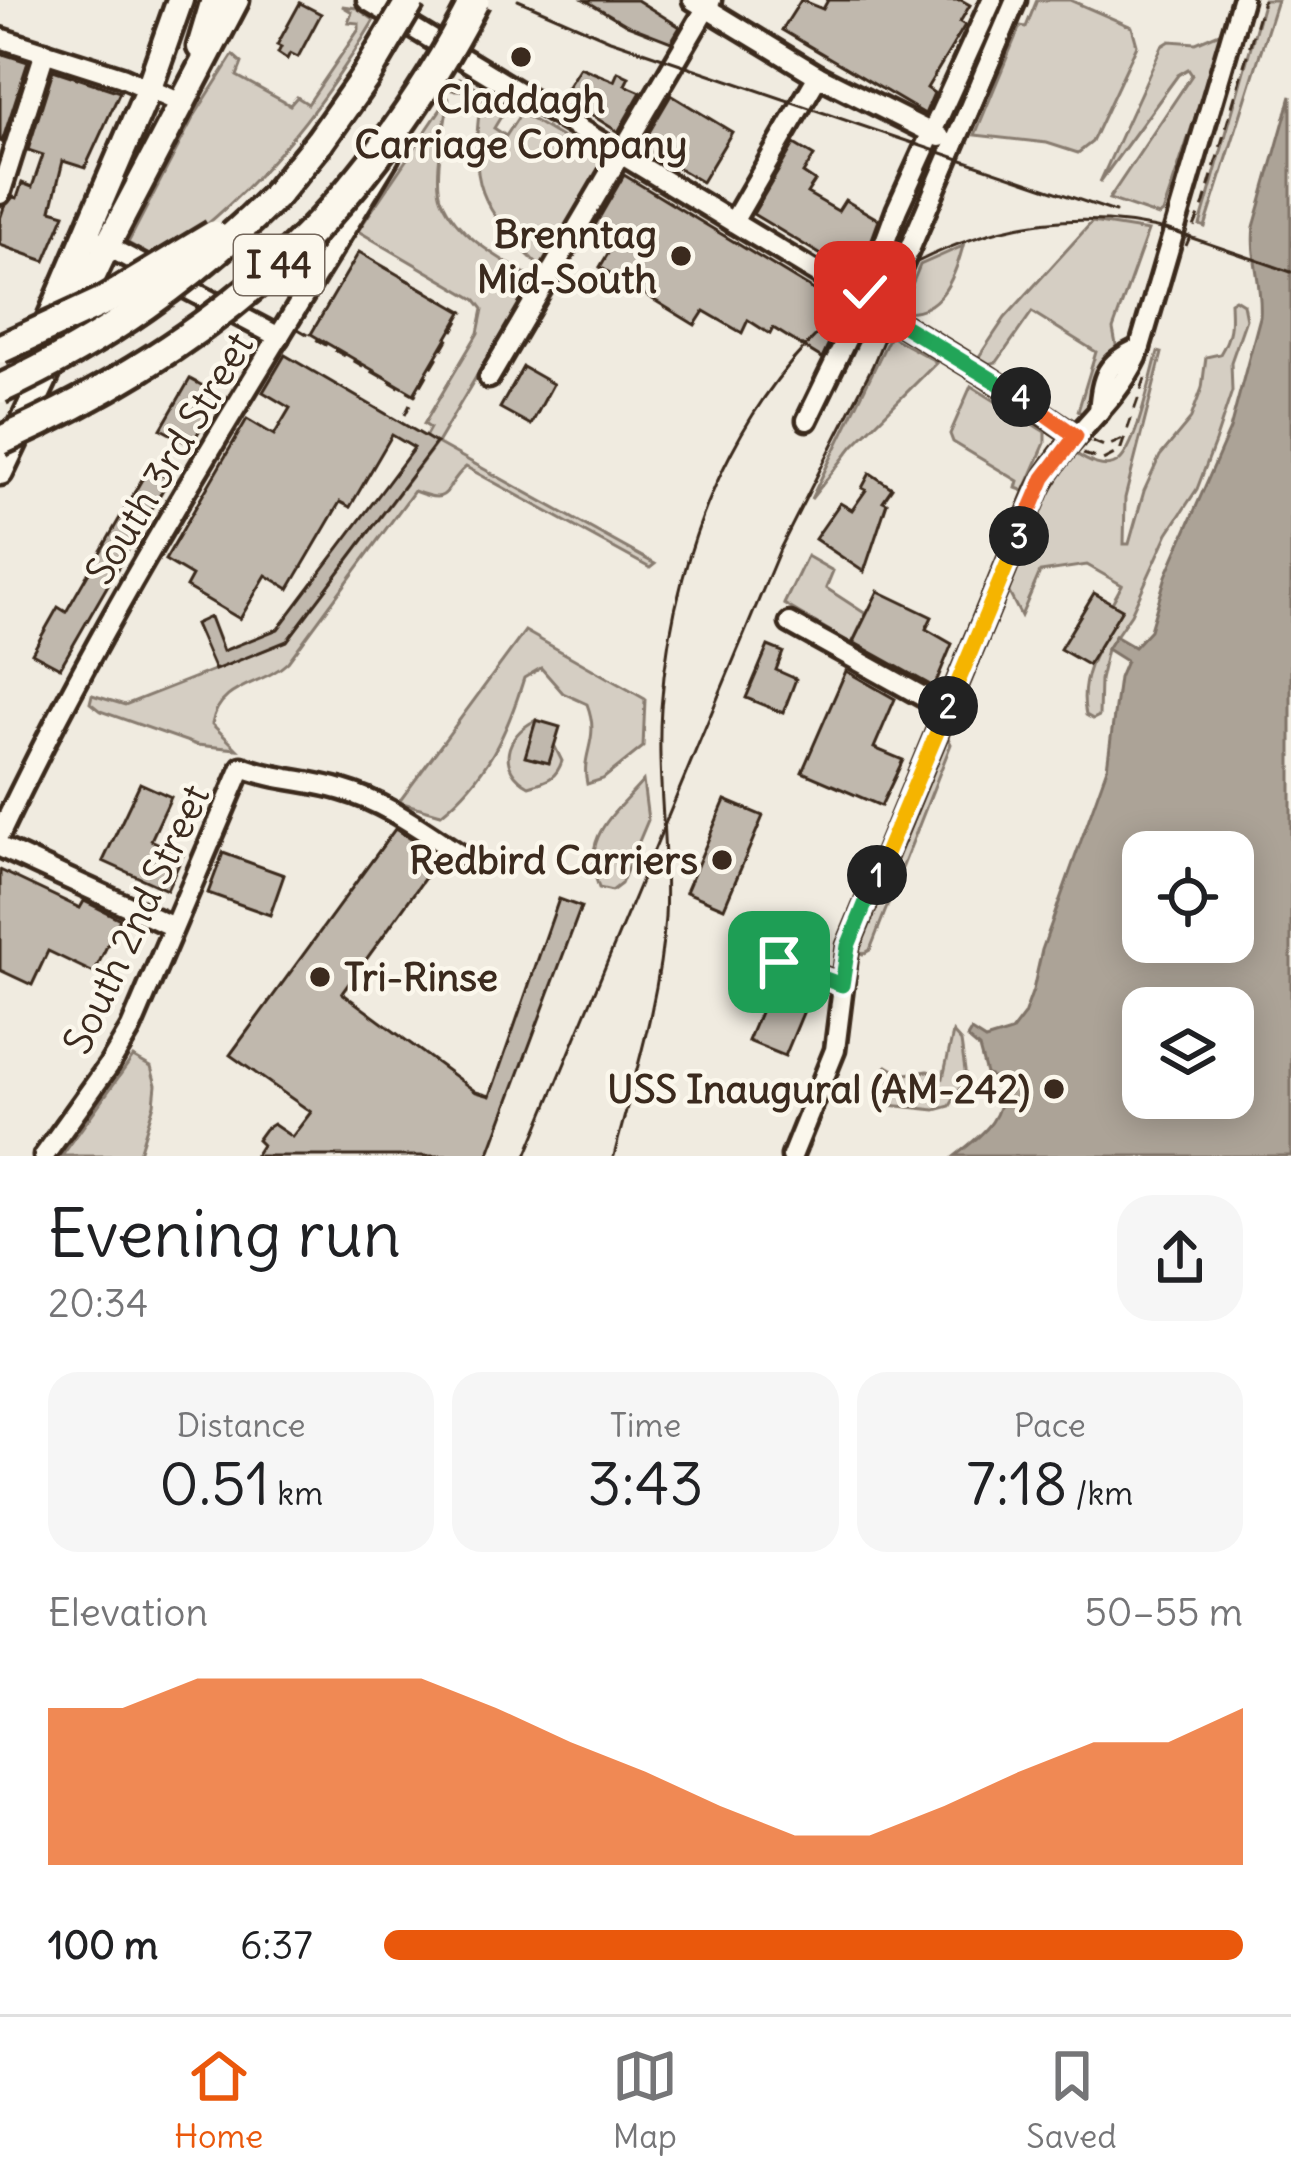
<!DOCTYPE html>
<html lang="en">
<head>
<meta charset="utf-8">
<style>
  :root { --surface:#fff; --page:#f6f6f6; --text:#202124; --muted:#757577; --line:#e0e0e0; --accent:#ea580c }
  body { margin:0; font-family:Delius,sans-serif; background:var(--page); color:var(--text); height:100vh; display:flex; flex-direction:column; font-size:45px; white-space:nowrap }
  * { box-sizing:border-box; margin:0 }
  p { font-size:39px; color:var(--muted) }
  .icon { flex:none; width:66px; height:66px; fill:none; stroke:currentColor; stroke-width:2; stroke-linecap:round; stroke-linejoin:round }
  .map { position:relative; height:1156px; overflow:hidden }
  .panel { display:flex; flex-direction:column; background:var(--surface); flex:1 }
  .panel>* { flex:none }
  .tools { position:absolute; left:1122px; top:831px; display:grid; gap:24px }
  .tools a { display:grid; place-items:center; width:132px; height:132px; border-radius:24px; background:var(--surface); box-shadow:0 6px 30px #0003; font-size:60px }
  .pin { position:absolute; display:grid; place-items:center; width:102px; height:102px; color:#fff; margin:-51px; border-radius:24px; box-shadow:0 6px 18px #0006 }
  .km { position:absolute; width:60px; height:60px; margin:-30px; border-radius:50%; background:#222; color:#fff; font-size:33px; line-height:60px; text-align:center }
  .round { display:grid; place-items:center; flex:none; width:126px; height:126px; border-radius:36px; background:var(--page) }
  .head { display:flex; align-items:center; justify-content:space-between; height:204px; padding:0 48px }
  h1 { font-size:66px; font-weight:600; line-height:90px }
  .metrics { display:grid; grid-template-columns:repeat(3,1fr); gap:18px; height:204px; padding:12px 48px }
  .metrics div { display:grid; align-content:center; border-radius:30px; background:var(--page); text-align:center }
  .metrics b { font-size:60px; font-weight:600 }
  .metrics small { font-size:33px; font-weight:400 }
  .metrics p { font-size:33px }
  .chart { height:336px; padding:24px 48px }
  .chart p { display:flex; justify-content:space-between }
  .chart svg { width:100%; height:216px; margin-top:12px; fill:var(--accent); opacity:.7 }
  ul { padding:0 48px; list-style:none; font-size:39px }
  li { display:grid; grid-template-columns:192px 144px 1fr; align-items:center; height:90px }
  li i { height:30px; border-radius:15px; background:var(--accent) }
  .menu { display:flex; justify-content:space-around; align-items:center; height:168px; border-top:3px solid var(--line); background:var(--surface); font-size:33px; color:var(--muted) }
  .menu a { display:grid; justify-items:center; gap:6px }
  .menu .current { color:var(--accent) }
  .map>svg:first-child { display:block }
</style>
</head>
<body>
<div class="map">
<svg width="1291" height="1156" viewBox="0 0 1291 1156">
  <rect width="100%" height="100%" fill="#f0ebe0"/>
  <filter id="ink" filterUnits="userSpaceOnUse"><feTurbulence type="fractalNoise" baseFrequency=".00833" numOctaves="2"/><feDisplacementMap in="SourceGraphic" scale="24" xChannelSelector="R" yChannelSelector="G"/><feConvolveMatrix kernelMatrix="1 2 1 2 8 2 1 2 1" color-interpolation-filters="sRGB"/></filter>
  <g filter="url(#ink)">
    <!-- green -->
    <g fill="#d5cec3" stroke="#887c70" stroke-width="3">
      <path d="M1037 0H1070L1132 27 1137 45 1092 142 1078 153 1047 143 975 135 1020 26 1026 27Z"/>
      <path d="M1264 0H1277L1205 227 1200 225Z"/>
      <path d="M342 6 357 8 374 20C318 114 251 197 160 261L128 243 193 118 233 55 242 63 237 76 290 105 297 97 308 104 359 29V23L348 22 352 12Z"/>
      <path d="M1224 31 1163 213 1159 216 1109 199 1192 75 1188 69 1178 75 1100 182 1162 46 1170 41 1196 43Z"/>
      <path d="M460 78 508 105 494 128 506 136 521 113 603 162 541 268C478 205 469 186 481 97L470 90H453Z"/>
      <path d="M449 97C446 122 432 177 442 200 459 238 501 259 534 279L437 443 655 564 650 568 466 467C441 488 454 507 414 491L288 662C263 686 219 683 212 724L237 749 197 745 100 711 90 703 92 695 125 705 287 641 436 444 425 437 430 428 424 424 478 333 483 309 476 300 358 231Z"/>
      <path d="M1092 222 1148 231 1113 329 1117 350 1105 361 1090 410 1083 414 1078 411 1096 352 1032 312 997 362 987 364 978 358 1005 318Z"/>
      <path d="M963 246C954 280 939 316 901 311L920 265Z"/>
      <path d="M1235 299 1243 304 1246 319 1231 362 1232 391 1215 442 1197 489 1168 533 1131 614 1107 649 1100 680 1099 716 1093 719 1086 715C1077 675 1101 643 1121 609L1112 603 1122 585 1087 565 1040 572 1021 616 1007 589 1050 487 1075 453C1086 461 1107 472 1119 461 1137 445 1150 379 1158 352L1162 353 1125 498 1124 544H1129L1144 491 1160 456 1190 420 1202 388 1206 357 1220 354C1232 334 1231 324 1230 302Z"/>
      <path d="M890 336 937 362 853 446 811 499Z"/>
      <path d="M971 386 1045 432V443L1024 491 1016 488 1018 481 953 442 950 434Z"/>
      <path d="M807 556 833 571 826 588 866 614 852 644 784 604Z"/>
      <path d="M525 631 645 699 643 747 603 779 587 784C580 752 601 741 587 704L563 693 541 668 524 678C507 733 487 777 441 814L399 802Z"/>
      <path d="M536 720 526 757 549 763 554 745 562 761C556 779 547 781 529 786 496 768 505 735 536 720Z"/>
      <path d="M947 736 951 744 870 950 863 954 856 950Z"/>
      <path d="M643 781 648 820 621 884 612 891 599 888C580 836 613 816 643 781Z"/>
      <path d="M953 1033 961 1042 966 1078 950 1106 935 1110 880 1104 874 1096 882 1071 887 1066C906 1078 909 1073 928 1071L943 1078Z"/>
      <path d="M133 1057 151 1067 156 1085 154 1104 138 1156H62Z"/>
    </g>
    <!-- water -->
    <path fill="#aca397" stroke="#7f7367" stroke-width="3" fill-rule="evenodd" d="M1291 96V1156H955C982 1134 1005 1120 1001 1082L986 1074 979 1048 967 1038 971 1031 985 1040 1011 1032 1024 1015 1033 990 1042 950 1107 768 1119 678 1126 661 1107 649 1115 636 1134 647 1150 630 1166 576 1230 429 1260 317C1263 286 1250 257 1254 227ZM1143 852H1233V942H1143ZM1143 1008H1233V1098H1143Z"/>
    <!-- building -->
    <g fill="#c0b8ad" stroke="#3b2a1e" stroke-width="3">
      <path d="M585 0H637L680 27 671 42 627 25Z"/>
      <path d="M801 0 823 9 828 0H961L970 5 960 22 965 25 927 88 934 93 925 114 782 30Z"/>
      <path d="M300 3 321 14 298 57 290 53 287 59 278 53 281 47 277 45Z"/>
      <path d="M0 53 28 62 2 142 0 141Z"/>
      <path d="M580 67 614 81 618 72 629 77 625 85 641 92 618 132 562 96Z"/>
      <path d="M53 70 120 92 85 168 63 161 51 210 65 214 45 261 0 245V219L4 207 13 197 17 198 22 183 32 187 43 155 28 150Z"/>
      <path d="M671 95 732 132 702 182 641 146Z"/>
      <path d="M794 144 814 156 803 173 815 181 807 193 838 211 845 200 879 220 858 277 753 214Z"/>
      <path d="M624 175 845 309 822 358 773 328 770 334 748 320 742 333 704 311 695 325 600 267 613 245 591 232Z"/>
      <path d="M359 252 462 312 414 394 311 334Z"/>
      <path d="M285 355 436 443 287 641 215 670 195 624 210 617 223 651 278 629 414 448 392 435 350 507 340 502 289 589 266 575 240 619 186 587 192 576 165 560 247 419 274 435 290 408 263 392Z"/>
      <path d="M523 367 553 384 531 425 500 408Z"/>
      <path d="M190 379 220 395 191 445 161 429Z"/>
      <path d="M149 467 169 479 60 668 32 653 58 607 66 612Z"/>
      <path d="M870 473 892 488 883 501 887 503 864 572 815 539 840 503 852 510 866 490 862 488Z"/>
      <path d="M878 591 932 617 926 629 952 644 934 687 853 642Z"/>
      <path d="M1094 593 1122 609 1088 665 1060 649Z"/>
      <path d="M768 646 783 652 776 670 796 679 783 713 746 698Z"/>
      <path d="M846 671 895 699 874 748 903 760 881 806 802 772Z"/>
      <path d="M536 720 560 727 549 763 525 757Z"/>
      <path d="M140 783 171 797 151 840 183 855 167 890 103 861Z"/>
      <path d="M725 800 763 816 724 908 686 892Z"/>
      <path d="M395 829 440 857 342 993 476 1092 490 1096 559 899 581 907 488 1156H255L262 1145 257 1140 265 1129 273 1124 292 1137 311 1112 230 1055Z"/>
      <path d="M223 853 284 875 270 915 208 893Z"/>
      <path d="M0 870 80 908 84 901 120 919 94 973 48 951 32 985 0 970Z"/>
      <path d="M771 986 808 1001 785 1056 748 1041Z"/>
    </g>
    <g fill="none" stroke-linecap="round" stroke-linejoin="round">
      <!-- minor casing -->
      <g stroke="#3b2a1e" stroke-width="27">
        <g id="minor">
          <path d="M367 0 985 375 1076 436"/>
          <path d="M693 0 818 76 940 137"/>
          <path d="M0 38 122 77 181 103"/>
          <path d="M0 194 45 52"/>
          <path d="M733 222 818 76"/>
          <path d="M97 241 279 337"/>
          <path d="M882 313 1016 0"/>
          <path d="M489 378 711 0"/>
          <path d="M1099 412C1102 376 1106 362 1140 348"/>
          <path d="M807 420 858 315 897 209 992 0"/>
          <path d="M790 623 947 710"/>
          <path d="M0 834C111 599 254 379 389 157"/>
          <path d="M0 847 173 927"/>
          <path d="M779 962 842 985"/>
          <path d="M44 1156 109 1065 131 1028 242 767C275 780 309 780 342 790 388 803 426 833 465 858"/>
          <path d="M792 1156 835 1050 848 946 1038 490C1063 439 1113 408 1137 357L1242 0"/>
        </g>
      </g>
      <!-- major casing -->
      <g stroke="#3b2a1e" stroke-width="33">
        <g id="major">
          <path d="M200 47 214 0"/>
          <path d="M22 384 149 88 180 0"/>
          <path d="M0 472 107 246 236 0"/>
        </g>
      </g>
      <!-- highway casing -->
      <g stroke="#3b2a1e" stroke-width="36">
        <path id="highway" d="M274 197 320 141"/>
      </g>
      <!-- path -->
      <g stroke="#3b2a1e" stroke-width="3" stroke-dasharray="12 9" stroke-linecap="butt">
        <path d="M1186 246 1204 203 1263 0"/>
        <path d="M298 329 415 396 464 312 384 267"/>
        <path d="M405 415 414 397"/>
        <path d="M1092 441 1106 447 1127 437"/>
        <path d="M1083 454 1103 460 1120 451 1147 373"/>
      </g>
      <!-- minor -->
      <use href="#minor" stroke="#fbf7ec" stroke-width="18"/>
      <!-- major -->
      <use href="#major" stroke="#fbf7ec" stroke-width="24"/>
      <!-- highway -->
      <use href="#highway" stroke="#fbf7ec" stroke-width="27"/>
      <!-- rail -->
      <g stroke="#3b2a1e" stroke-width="3">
        <path d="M518 0 610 40 1115 212"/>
        <path d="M1166 229 1291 272"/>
        <path d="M526 1156 780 549 872 367 1027 0"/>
        <path d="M614 1156C634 1078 660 998 665 917 669 847 656 778 661 708 673 537 753 344 915 263 1002 220 1084 208 1178 233"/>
      </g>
      <!-- highway-bridge casing -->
      <g stroke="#3b2a1e" stroke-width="36" stroke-linecap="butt">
        <g id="highway-bridge">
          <path d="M320 141 366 76 411 0"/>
          <path d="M0 349 106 300 214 235"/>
          <path d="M0 389C105 340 192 279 274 197"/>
          <path d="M0 441C219 343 364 214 475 0"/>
        </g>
      </g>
      <!-- highway-bridge -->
      <use href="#highway-bridge" stroke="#fbf7ec" stroke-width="27"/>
    </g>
  </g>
  <g fill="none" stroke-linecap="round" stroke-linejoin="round" filter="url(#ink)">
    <!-- split-1 casing -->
    <g stroke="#fff" stroke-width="24">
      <path id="split-1" d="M779 962 842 985 848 946 877 875"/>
    </g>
    <!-- split-2 casing -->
    <g stroke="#fff" stroke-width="24">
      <path id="split-2" d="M877 875 948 706"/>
    </g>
    <!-- split-3 casing -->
    <g stroke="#fff" stroke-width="24">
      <path id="split-3" d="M948 706 1019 536"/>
    </g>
    <!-- split-4 casing -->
    <g stroke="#fff" stroke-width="24">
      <path id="split-4" d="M1019 536 1044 478 1076 436 1021 397"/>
    </g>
    <!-- split-5 casing -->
    <g stroke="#fff" stroke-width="24">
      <path id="split-5" d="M865 292 863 301 1021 397"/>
    </g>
    <!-- split-1 -->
    <use href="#split-1" stroke="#22a559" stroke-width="15"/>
    <!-- split-2 -->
    <use href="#split-2" stroke="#f5b400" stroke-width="15"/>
    <!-- split-3 -->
    <use href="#split-3" stroke="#f5b400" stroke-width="15"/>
    <!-- split-4 -->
    <use href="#split-4" stroke="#f0652b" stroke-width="15"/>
    <!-- split-5 -->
    <use href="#split-5" stroke="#22a559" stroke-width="15"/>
  </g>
  <!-- markers -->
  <g fill="#3b2a1e" stroke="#fbf7ec" stroke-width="4.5">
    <circle cx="521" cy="57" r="12"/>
    <circle cx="681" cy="256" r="12"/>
    <circle cx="722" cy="860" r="12"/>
    <circle cx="320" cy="977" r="12"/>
    <circle cx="1054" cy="1089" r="12"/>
  </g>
  <g text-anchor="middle" stroke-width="9" stroke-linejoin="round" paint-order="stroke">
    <!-- shield labels -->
    <rect fill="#fbf7ec" stroke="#75685c" stroke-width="3" x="234" y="235" width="90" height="60" rx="9"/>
    <g font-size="36" font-weight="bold" fill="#3b2a1e">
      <text x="279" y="278">I 44</text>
    </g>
    <!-- poi labels -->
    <g font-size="39" font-weight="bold" fill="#3b2a1e" stroke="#fbf7ec" text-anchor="end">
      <text x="521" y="113" text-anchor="middle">Claddagh<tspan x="521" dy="45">Carriage Company</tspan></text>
      <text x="657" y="248">Brenntag<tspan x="657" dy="45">Mid-South</tspan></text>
      <text x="698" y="874">Redbird Carriers</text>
      <text x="344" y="991" text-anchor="start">Tri-Rinse</text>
      <text x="1030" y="1103">USS Inaugural (AM-242)</text>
    </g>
    <!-- street labels -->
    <g font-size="39" fill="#3b2a1e" stroke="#fbf7ec">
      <text transform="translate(169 458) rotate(-59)" y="14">South 3rd Street</text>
      <text transform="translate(136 919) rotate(-65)" y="14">South 2nd Street</text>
    </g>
  </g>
</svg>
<div class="tools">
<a><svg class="icon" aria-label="locate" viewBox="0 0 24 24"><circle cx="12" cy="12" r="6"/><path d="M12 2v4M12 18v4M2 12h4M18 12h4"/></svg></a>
<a><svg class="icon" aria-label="layers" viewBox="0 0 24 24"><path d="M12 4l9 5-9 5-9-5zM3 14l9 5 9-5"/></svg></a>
</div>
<div class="pin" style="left:779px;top:962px;background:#1e9e55"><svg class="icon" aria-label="arrive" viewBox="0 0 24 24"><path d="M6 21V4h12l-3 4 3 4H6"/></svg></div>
<div class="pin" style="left:865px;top:292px;background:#d93025"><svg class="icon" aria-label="check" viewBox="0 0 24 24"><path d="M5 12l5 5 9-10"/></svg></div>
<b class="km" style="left:877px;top:875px">1</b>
<b class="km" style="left:948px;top:706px">2</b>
<b class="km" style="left:1019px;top:536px">3</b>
<b class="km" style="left:1021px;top:397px">4</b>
</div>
<section class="panel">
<div class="head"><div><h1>Evening run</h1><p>20:34</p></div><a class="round"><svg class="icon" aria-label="share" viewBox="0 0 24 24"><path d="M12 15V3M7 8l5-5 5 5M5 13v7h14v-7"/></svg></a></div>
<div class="metrics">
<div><p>Distance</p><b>0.51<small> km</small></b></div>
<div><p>Time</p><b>3:43</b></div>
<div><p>Pace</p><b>7:18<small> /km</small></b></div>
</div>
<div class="chart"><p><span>Elevation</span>50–55 m</p>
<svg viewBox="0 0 160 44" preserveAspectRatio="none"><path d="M0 44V12L10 12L20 6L30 6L40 6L50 6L60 12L70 19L80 25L90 32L100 38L110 38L120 32L130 25L140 19L150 19L160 12V44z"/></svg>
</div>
<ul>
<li><b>100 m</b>6:37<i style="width:100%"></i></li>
</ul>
</section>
<nav class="menu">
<a class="current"><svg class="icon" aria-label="home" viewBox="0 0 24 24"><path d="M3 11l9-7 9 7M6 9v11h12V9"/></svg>Home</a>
<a><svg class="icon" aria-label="map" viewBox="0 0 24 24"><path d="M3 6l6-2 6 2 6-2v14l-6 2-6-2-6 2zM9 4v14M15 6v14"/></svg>Map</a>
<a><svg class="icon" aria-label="saved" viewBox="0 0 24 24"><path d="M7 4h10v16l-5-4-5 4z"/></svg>Saved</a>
</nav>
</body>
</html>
